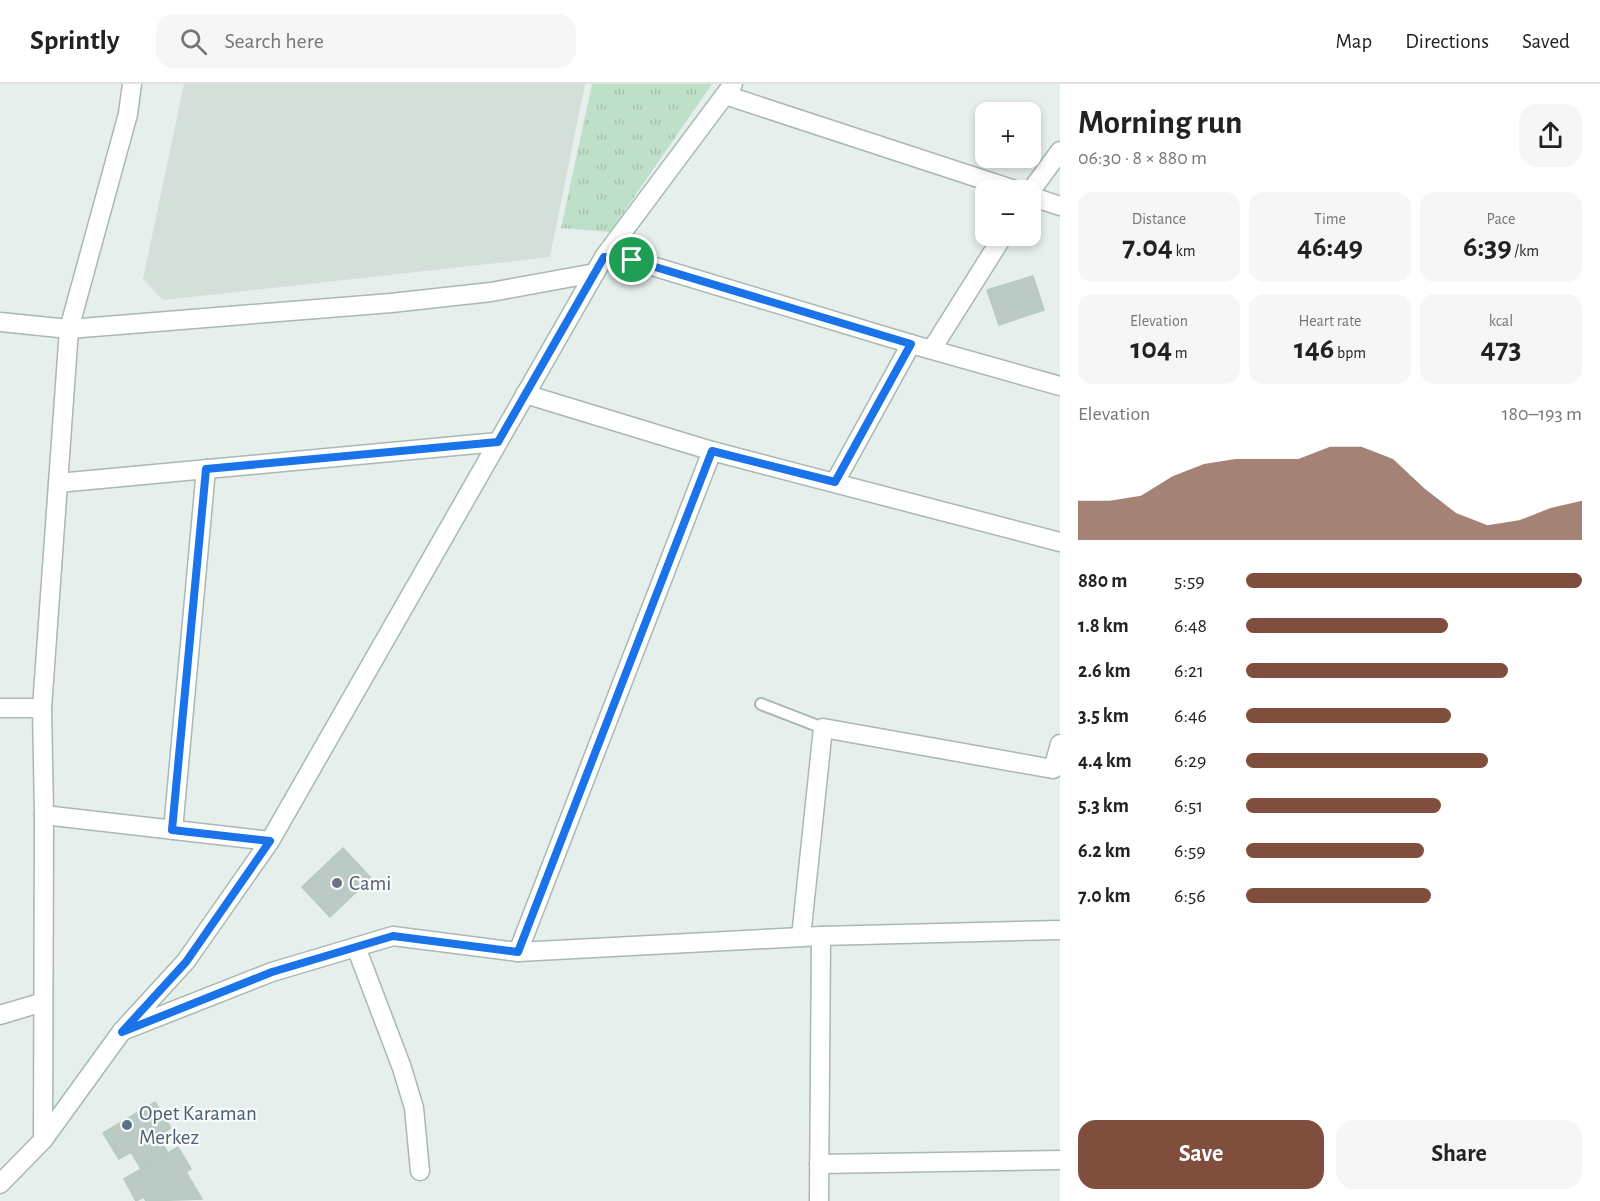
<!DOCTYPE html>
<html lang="en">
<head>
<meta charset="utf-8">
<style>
  :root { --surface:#fff; --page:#f6f6f6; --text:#222; --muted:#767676; --line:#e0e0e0; --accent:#804e3d }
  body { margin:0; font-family:"Alegreya Sans",sans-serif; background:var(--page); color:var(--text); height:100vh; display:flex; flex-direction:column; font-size:22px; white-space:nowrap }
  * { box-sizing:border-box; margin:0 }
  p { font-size:20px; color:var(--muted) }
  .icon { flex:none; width:33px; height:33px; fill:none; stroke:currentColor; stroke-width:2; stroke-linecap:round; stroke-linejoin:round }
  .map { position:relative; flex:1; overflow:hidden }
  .panel { display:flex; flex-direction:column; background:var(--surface); width:540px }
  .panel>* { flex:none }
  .controls { position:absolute; left:975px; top:18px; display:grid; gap:12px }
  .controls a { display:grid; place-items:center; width:66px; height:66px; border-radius:12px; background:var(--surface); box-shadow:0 3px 9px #0003; font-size:30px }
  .pin { position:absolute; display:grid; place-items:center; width:51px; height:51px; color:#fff; margin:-26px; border:3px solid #fff; border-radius:50%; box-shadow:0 2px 6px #0007 }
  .round { display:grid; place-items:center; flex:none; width:63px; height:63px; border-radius:18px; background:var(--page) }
  .head { display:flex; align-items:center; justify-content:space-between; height:102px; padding:0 18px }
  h1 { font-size:33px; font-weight:700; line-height:45px }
  .figures { display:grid; grid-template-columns:repeat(3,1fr); gap:9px; height:102px; padding:6px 18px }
  .figures div { display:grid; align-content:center; border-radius:15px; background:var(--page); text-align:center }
  .figures b { font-size:30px; font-weight:700 }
  .figures small { font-size:16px; font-weight:400 }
  .figures p { font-size:16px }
  .chart { height:168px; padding:12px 18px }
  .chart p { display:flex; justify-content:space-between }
  .chart svg { width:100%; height:108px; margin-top:6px; fill:var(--accent); opacity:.7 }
  .cta { display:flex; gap:12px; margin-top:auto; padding:12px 18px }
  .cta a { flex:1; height:69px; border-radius:18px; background:var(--accent); color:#fff; font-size:24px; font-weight:700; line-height:69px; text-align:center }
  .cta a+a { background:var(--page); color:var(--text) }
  ul { padding:0 18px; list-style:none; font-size:20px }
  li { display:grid; grid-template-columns:96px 72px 1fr; align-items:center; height:45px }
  li i { height:15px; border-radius:8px; background:var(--accent) }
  header { display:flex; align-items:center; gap:36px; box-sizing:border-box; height:84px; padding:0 30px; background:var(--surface); border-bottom:2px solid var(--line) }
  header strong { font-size:28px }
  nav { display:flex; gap:33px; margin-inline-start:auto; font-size:21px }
  .search { width:420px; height:54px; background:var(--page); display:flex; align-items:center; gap:15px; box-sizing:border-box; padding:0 21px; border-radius:18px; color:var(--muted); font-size:22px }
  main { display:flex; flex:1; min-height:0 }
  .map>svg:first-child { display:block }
</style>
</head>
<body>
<header>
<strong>Sprintly</strong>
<div class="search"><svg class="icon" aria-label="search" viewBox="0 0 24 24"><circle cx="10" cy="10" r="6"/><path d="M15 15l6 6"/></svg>Search here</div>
<nav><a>Map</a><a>Directions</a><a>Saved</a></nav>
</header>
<main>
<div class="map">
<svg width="1060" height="1117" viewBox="0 0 1060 1117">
  <defs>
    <pattern id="grass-tufts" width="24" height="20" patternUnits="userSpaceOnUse" patternTransform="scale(1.5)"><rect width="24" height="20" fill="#bfe0c8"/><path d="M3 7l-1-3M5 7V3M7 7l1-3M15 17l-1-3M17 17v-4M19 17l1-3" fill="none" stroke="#a4c1ad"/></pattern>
  </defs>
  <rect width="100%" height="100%" fill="#e6efeb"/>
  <!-- built -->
  <path fill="#d4dfda" d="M184 0H585L550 173 163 216 143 195Z"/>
  <!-- grass -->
  <path fill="url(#grass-tufts)" d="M592 0H712L610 148 561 144Z"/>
  <!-- building -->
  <g fill="#bbcac4" stroke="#b8c9c2" stroke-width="1.5">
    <path d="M1033 192 1044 226 999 241 987 206Z"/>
    <path d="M343 764 371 794 330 833 302 803Z"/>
    <path d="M155 1018 171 1044 158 1052 168 1069 141 1085 131 1068 119 1075 103 1049Z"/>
    <path d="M178 1063 191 1085 186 1088 202 1115 146 1117 144 1113 136 1117 124 1095Z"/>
  </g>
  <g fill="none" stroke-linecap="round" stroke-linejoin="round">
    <!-- service casing -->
    <g stroke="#a8b8b2" stroke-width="14">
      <path id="service" d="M761 620 823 644"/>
    </g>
    <!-- minor casing -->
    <g stroke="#a8b8b2" stroke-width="21">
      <g id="minor">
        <path d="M725 11 1015 106"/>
        <path d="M1030 108 1060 67"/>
        <path d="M1030 112 1060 122"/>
        <path d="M604 173 632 176 911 260 1060 302"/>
        <path d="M0 238 69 245 391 219 491 208 595 189"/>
        <path d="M932 265 1003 152"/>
        <path d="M525 310 712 367 1060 458"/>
        <path d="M835 398 911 260"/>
        <path d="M58 399 498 358"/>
        <path d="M0 624H42"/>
        <path d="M44 731 270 757"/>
        <path d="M173 746 206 385"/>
        <path d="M801 853 823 644 1053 685 1060 660"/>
        <path d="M356 863 402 984 414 1024 420 1087"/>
        <path d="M518 868 712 367"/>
        <path d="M0 931 43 918"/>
        <path d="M122 947 272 888 393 852 518 868 821 852 1060 846"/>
        <path d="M43 1056 44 731 42 624 69 245 128 30 132 0"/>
        <path d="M819 1080 1060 1076"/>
        <path d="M819 1117 821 852"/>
      </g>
    </g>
    <!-- secondary casing -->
    <g stroke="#a4bbb3" stroke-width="21">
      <path id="secondary" d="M0 1100 43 1056 122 947 186 877 270 757 604 173 733 0"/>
    </g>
    <!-- service -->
    <use href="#service" stroke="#fff" stroke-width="10"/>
    <!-- minor -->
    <use href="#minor" stroke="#fff" stroke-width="18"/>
    <!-- secondary -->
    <use href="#secondary" stroke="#fff" stroke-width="18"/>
  </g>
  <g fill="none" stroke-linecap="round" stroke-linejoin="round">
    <!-- route casing -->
    <g stroke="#fff" stroke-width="12">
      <path id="route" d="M604 173 632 176 911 260 835 398 712 367 518 868 393 852 272 888 122 948 186 878 270 757 172 746 206 385 498 358Z"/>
    </g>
    <!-- route -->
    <use href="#route" stroke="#1a73e8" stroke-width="8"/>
  </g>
  <!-- markers -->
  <circle fill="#6b7280" stroke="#f7fbf9" stroke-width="2" cx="337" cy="799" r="6"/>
  <circle fill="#5c6f8a" stroke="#f7fbf9" stroke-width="2" cx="127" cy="1041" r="6"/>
  <g text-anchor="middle" stroke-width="4.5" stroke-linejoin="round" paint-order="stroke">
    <!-- worship labels -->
    <g font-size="21" fill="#5b616d" stroke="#f7fbf9" text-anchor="start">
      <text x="349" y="806">Cami</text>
    </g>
    <!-- service labels -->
    <g font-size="21" fill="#4e5e75" stroke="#f7fbf9" text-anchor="start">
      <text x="139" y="1036">Opet Karaman<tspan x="139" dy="24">Merkez</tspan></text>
    </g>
  </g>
</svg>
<div class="controls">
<a>+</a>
<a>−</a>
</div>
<div class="pin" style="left:632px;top:176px;background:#1e9e55"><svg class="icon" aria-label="arrive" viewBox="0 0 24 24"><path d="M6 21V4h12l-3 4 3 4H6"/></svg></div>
</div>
<section class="panel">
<div class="head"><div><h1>Morning run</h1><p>06:30 · 8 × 880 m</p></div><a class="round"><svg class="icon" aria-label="share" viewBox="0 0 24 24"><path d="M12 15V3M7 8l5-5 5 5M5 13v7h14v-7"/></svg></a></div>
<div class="figures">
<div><p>Distance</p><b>7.04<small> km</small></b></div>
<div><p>Time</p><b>46:49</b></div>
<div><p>Pace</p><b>6:39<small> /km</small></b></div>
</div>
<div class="figures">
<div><p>Elevation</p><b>104<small> m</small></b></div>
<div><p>Heart rate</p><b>146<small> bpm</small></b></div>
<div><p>kcal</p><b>473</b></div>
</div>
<div class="chart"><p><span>Elevation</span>180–193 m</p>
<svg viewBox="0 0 160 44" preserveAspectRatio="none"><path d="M0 44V28L10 28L20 26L30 18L40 13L50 11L60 11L70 11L80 6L90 6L100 11L110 23L120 33L130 38L140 36L150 31L160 28V44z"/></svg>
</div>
<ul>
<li><b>880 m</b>5:59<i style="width:100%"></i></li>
<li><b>1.8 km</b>6:48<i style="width:60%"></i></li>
<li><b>2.6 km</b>6:21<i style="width:78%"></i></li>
<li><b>3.5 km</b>6:46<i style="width:61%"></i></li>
<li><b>4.4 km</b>6:29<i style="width:72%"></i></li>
<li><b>5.3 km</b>6:51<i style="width:58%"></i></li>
<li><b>6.2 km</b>6:59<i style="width:53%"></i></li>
<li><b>7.0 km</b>6:56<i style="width:55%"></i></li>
</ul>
<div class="cta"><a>Save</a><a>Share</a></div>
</section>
</main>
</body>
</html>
